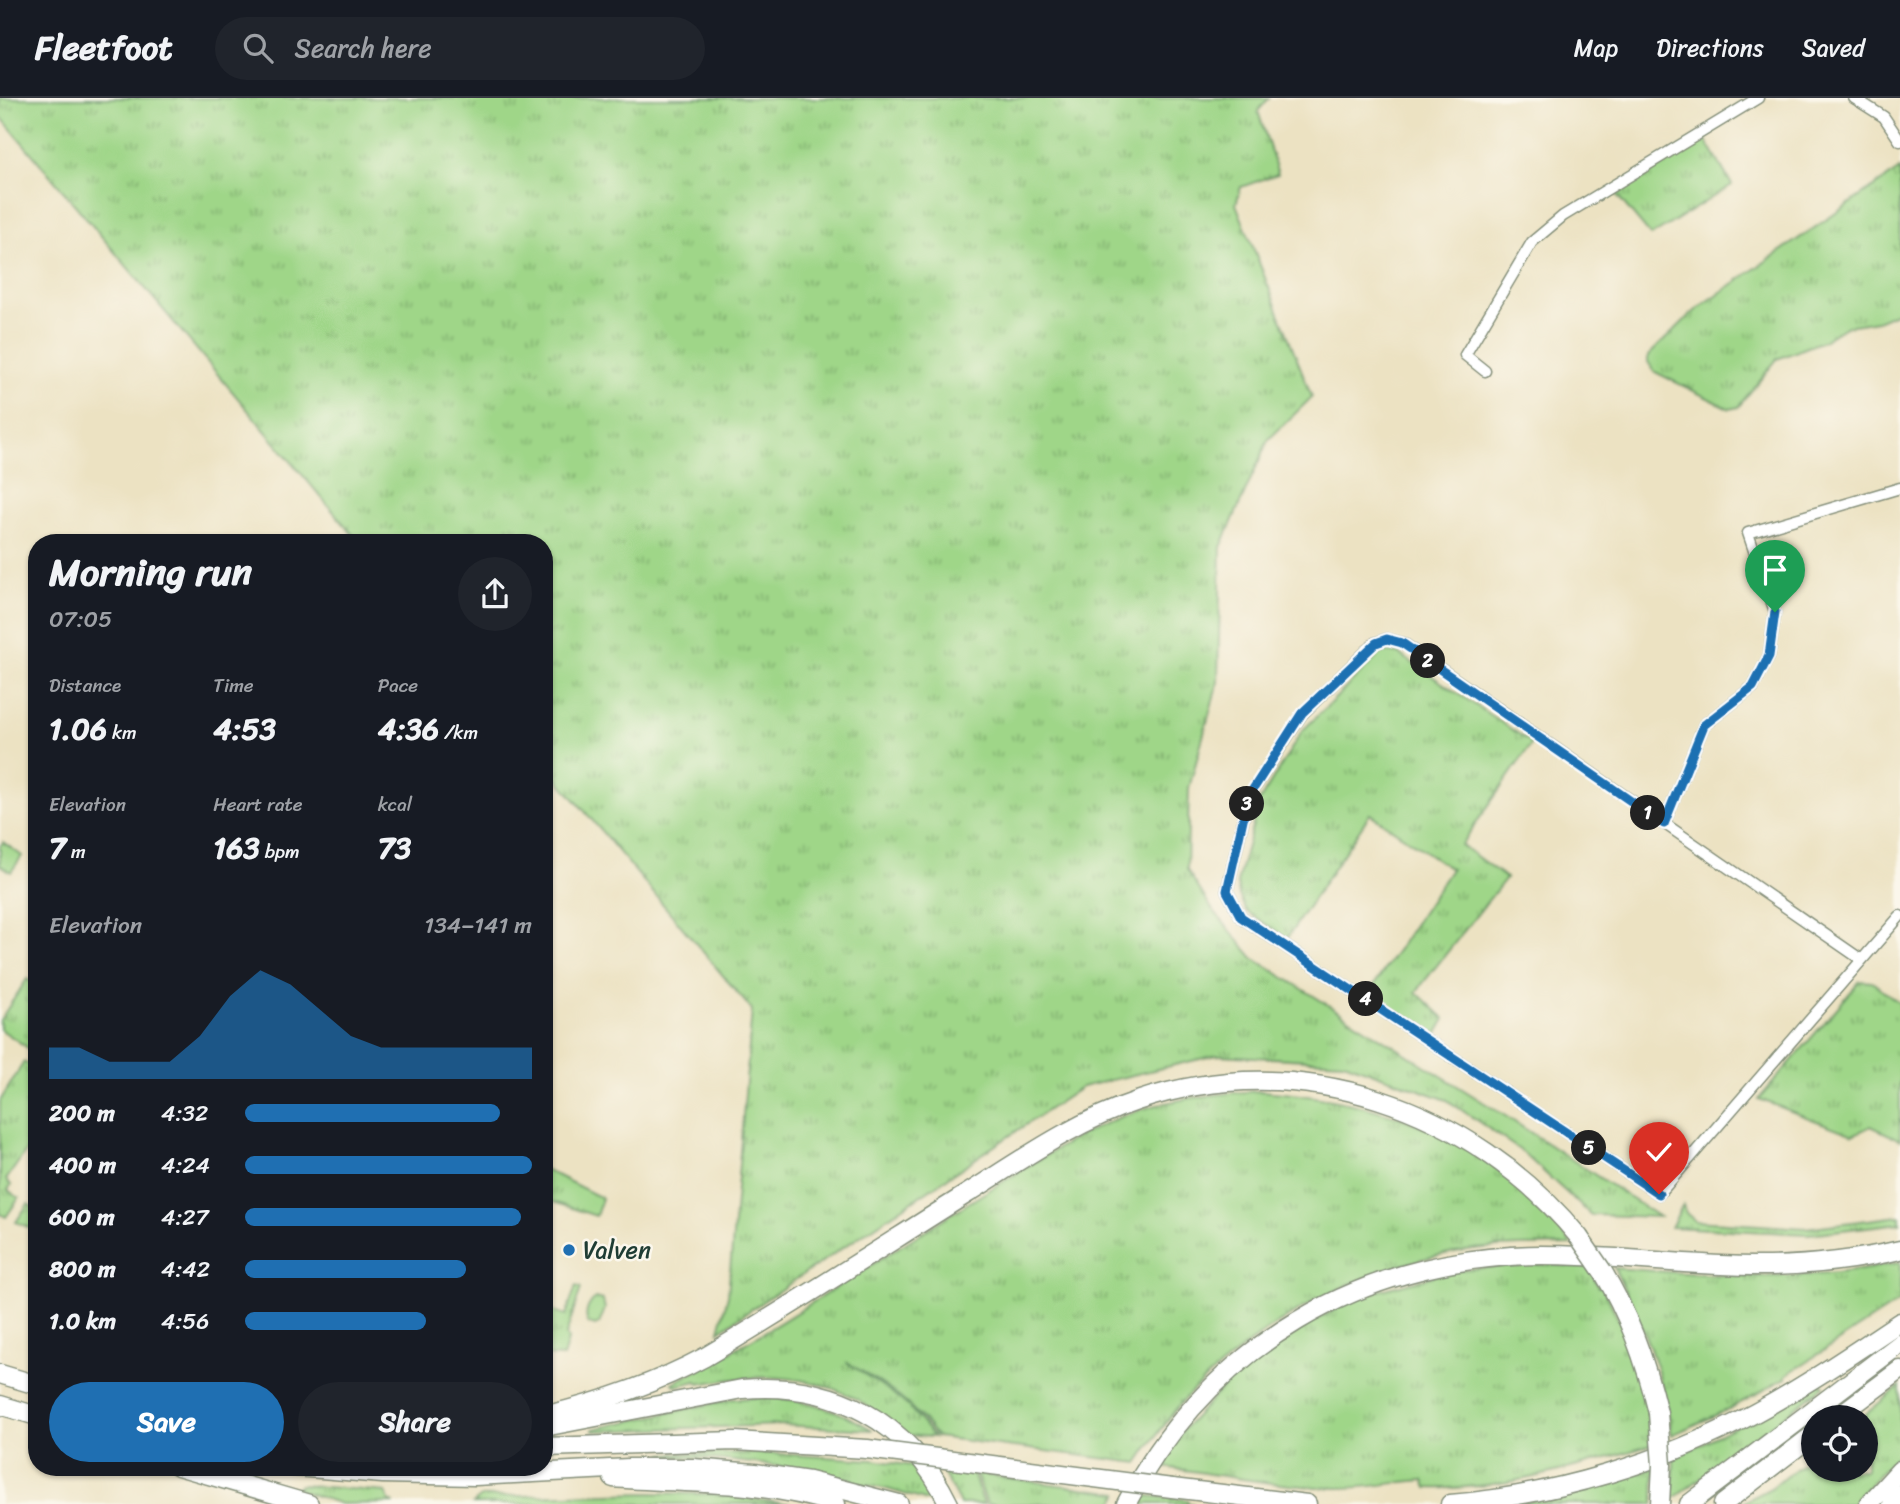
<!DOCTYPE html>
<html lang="en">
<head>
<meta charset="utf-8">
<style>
  :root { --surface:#171b24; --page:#20242c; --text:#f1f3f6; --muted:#9ea1a6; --line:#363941; --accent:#1f6fb2 }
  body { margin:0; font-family:Sriracha,sans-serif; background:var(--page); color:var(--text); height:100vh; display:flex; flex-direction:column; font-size:26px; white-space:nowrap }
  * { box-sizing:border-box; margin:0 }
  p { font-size:23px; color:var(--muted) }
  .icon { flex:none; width:38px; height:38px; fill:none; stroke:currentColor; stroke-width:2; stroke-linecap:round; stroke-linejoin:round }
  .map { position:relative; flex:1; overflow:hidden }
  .sheet { position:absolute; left:28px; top:436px; width:525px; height:942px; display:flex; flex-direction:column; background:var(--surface); border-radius:28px; box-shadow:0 2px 5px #0004 }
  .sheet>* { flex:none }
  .fabs { position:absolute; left:1801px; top:1307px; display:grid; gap:14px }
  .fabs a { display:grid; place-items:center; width:77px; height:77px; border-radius:50%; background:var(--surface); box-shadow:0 2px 5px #0004; font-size:35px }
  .pin { position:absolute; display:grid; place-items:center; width:60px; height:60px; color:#fff; margin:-72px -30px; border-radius:50% 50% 50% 0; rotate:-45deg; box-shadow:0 0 7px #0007 }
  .pin .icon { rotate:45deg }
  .km { position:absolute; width:35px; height:35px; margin:-18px; border-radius:50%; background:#222; color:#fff; font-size:19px; line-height:35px; text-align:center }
  .round { display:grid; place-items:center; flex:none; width:74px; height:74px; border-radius:37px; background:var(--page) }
  .headline { display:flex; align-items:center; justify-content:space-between; height:119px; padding:0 21px }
  h1 { font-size:38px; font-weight:700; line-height:52px }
  .metrics { display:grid; grid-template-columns:repeat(3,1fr); gap:10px; height:119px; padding:7px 21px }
  .metrics div { display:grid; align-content:center }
  .metrics b { font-size:30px; font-weight:700 }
  .metrics small { font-size:19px; font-weight:400 }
  .metrics p { font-size:19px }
  .chart { height:196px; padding:14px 21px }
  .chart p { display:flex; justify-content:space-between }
  .chart svg { width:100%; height:126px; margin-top:7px; fill:var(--accent); opacity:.7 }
  .action { display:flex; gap:14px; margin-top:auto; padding:14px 21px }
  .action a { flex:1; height:80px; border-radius:42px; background:var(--accent); color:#fff; font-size:28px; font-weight:700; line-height:80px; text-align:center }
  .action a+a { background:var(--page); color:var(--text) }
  ul { padding:0 21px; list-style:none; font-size:23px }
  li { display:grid; grid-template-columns:112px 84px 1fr; align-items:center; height:52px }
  li i { height:18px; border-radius:9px; background:var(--accent) }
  header { display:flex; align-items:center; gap:42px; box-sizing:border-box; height:98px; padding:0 35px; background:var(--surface); border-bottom:2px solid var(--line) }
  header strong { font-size:33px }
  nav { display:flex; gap:38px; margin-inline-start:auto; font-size:24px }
  .search { width:490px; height:63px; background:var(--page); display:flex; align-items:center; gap:18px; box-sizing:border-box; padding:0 24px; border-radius:38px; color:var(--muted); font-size:26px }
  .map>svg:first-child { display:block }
</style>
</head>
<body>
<header>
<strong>Fleetfoot</strong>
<div class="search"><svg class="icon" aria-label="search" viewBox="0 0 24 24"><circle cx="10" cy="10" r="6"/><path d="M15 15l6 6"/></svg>Search here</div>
<nav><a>Map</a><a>Directions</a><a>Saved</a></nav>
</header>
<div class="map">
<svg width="1900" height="1406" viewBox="0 0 1900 1406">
  <defs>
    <pattern id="grass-tufts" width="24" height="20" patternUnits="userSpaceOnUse" patternTransform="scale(1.75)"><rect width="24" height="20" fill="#9fd688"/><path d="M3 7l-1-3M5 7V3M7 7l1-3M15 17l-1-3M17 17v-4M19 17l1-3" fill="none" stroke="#81af70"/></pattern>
  </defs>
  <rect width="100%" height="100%" fill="#fbf7ec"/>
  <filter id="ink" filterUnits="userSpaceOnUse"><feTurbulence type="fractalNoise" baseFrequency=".0143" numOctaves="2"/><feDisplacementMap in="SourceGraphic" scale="14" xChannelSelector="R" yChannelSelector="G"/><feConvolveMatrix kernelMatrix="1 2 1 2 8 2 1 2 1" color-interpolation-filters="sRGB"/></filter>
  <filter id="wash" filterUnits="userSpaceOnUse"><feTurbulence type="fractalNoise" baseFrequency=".00686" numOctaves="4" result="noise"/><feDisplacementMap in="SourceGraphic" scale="28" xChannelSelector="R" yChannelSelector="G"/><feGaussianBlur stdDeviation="1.57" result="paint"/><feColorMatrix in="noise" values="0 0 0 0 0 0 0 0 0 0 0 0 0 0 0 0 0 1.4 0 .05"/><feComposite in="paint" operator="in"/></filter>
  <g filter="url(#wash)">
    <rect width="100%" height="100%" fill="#ece2c2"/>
    <!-- grass -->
    <g fill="url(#grass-tufts)" stroke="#5f8a5e" stroke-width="2">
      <path d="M0 0H1269L1258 13 1278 76 1241 89 1236 106 1312 299 1268 342 1221 449 1218 584 1189 690 1187 772 1212 811 1253 860 1507 1019 1659 1119 1591 1117 1521 1053 1447 1002 1344 964 1217 957 1082 989 719 1233 728 1197 752 912 544 665V444H359L0 18Z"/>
      <path d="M1705 41 1732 87 1651 138 1616 96Z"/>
      <path d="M1900 71V213L1877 223 1847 228 1823 243 1777 261 1738 309 1730 311 1655 274 1648 264V258L1690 217 1708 203Z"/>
      <path d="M1390 554 1399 556 1532 645 1461 747 1506 780 1416 894 1445 921 1434 940 1369 895 1451 771 1370 716 1287 840 1246 813 1239 797 1237 785 1259 704 1302 633 1378 558 1381 555Z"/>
      <path d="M3 744 22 758 11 774 0 767V748Z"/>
      <path d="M27 881 37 888V931L35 934 37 936V956L0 931V922Z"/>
      <path d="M1860 883 1872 884 1900 905V1042L1871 1028 1853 1037 1759 1001Z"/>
      <path d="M24 964 37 972V1037L6 1082 11 1087 8 1092 19 1100 6 1119 0 1116V1003Z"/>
      <path d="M1261 993C1387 1002 1495 1041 1572 1147 1533 1148 1493 1147 1455 1154 1368 1170 1292 1208 1226 1264 1211 1276 1195 1289 1182 1304 1166 1323 1152 1344 1138 1365L937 1339C913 1306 882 1284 846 1264L891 1294 909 1309 934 1339C925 1338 910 1339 902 1335 886 1327 874 1311 858 1302 807 1274 754 1276 699 1286L697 1283 676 1288 673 1285C784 1228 885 1156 991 1091 1041 1061 1089 1027 1146 1010 1184 999 1222 995 1261 993Z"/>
      <path d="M544 1071 602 1100 596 1118 544 1101Z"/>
      <path d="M28 1106 37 1112V1133L16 1124Z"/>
      <path d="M1683 1107 1686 1115 1695 1123 1805 1130 1900 1118V1125L1808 1136 1671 1129Z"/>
      <path d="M1900 1164V1203L1786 1277V1280L1731 1310 1672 1337C1664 1277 1641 1223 1614 1170 1708 1177 1808 1187 1900 1164Z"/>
      <path d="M1528 1166 1588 1169 1599 1189H1603L1635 1256 1646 1301 1652 1347C1580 1368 1503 1393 1427 1390L1424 1382C1396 1384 1368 1390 1339 1390 1277 1389 1217 1376 1156 1368L1184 1331 1230 1281 1292 1234 1363 1197 1456 1172Z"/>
      <path d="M576 1188 581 1190 566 1237 568 1242 563 1259 544 1258V1210L566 1217Z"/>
      <path d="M596 1200 603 1202 605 1211 599 1226 595 1228 589 1226C583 1218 588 1205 596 1200Z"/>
      <path d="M1821 1284 1824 1288 1673 1401 1674 1360Z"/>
      <path d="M1900 1288V1353L1852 1406H1740L1771 1390 1813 1358V1372H1866V1320L1862 1319Z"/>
      <path d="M767 1299C809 1302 837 1311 873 1332L781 1327 593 1333V1331L733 1301Z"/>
      <path d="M763 1355 873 1362 913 1368 931 1391 938 1406 887 1391 851 1384 852 1381C789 1367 727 1361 663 1358L662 1356Z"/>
      <path d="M1655 1369 1654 1406H1516L1607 1386Z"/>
      <path d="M941 1371 973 1376 984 1406H960Z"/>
      <path d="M976 1376 1119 1395 1113 1406H987Z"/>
      <path d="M300 1387 386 1394 389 1403 394 1405 341 1406 296 1391Z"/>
      <path d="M650 1395 711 1396 792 1406H473L481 1399Z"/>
      <path d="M1138 1397 1188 1402V1405L1194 1406H1133Z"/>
    </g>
  </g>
  <g filter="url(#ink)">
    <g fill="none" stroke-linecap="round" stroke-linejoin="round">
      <!-- street casing -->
      <g stroke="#86907b" stroke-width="13">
        <g id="street">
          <path d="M1854 0 1884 19 1900 43"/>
          <path d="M1485 273 1465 257 1532 144 1563 118 1758 0"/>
          <path d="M1664 726 1704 627 1753 589 1769 558 1775 514 1748 435 1900 390"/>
          <path d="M1862 862 1403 545 1387 541 1375 545 1302 616 1248 700 1227 793 1241 819 1659 1096 1900 818"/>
        </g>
      </g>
      <!-- highway casing -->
      <g stroke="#86907b" stroke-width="21">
        <g id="highway">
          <path d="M1603 1174C1630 1218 1646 1265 1658 1315"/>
          <path d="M0 1276 37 1287"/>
          <path d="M0 1307 37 1318"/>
          <path d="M544 1318C601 1304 653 1287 705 1259 793 1207 879 1151 965 1097 1021 1062 1074 1024 1137 1003 1300 948 1472 1009 1579 1139"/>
          <path d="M1836 1320 1900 1272"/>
          <path d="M544 1329 742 1291C833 1283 909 1323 949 1406"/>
          <path d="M544 1349 735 1343 867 1351"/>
          <path d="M178 1368 309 1406"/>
          <path d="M284 1368 383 1376 475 1378 629 1370H693L755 1375 809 1383 899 1406"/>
          <path d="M613 1380C688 1386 763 1382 836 1406"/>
          <path d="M1172 1390 1307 1406"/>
          <path d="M1126 1406C1210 1247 1362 1159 1541 1157 1617 1157 1692 1169 1769 1168 1813 1167 1857 1162 1900 1152"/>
          <path d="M1450 1406C1556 1397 1662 1365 1755 1315 1805 1288 1853 1255 1900 1224"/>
          <path d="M1689 1406 1900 1246"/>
          <path d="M1723 1406 1813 1337"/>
          <path d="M1869 1406 1900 1372"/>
          <path d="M1892 1406 1900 1396"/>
        </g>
      </g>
      <!-- street -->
      <use href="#street" stroke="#fff" stroke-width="10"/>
      <!-- highway -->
      <use href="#highway" stroke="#fff" stroke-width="18"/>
      <!-- highway-bridge casing -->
      <g stroke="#86907b" stroke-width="21" stroke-linecap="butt">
        <g id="highway-bridge">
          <path d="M1579 1139 1603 1174"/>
          <path d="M1658 1315 1662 1367 1660 1406"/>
          <path d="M867 1351 1172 1390"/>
        </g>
      </g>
      <!-- highway-bridge -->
      <use href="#highway-bridge" stroke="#fff" stroke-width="18"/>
    </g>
  </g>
  <g fill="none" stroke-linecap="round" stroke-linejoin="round" filter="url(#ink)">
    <!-- route casing -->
    <g stroke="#fff" stroke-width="14">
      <path id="route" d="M1659 1096 1241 819 1227 793 1248 699 1302 615 1376 545 1387 541 1402 545 1664 726 1704 627 1753 589 1769 558 1775 514"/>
    </g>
    <!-- route -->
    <use href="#route" stroke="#1f6fb2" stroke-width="9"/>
  </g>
  <!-- markers -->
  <circle fill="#1f6fb2" stroke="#fbf7ec" stroke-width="2.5" cx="569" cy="1152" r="7"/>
  <g text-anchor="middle" stroke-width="5" stroke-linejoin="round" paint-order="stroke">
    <!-- poi labels -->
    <g font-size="24" fill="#1f3d34" stroke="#fbf7ec" text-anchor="start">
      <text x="583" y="1160">Valven</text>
    </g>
  </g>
</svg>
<div class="fabs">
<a><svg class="icon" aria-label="locate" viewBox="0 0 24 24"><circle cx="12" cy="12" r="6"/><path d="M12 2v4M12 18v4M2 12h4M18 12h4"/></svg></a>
</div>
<div class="pin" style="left:1775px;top:514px;background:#1e9e55"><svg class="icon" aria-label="arrive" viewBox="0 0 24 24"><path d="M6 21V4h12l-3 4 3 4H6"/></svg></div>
<div class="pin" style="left:1659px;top:1096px;background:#d93025"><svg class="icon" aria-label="check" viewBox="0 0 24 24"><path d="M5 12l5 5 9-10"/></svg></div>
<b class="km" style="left:1648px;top:715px">1</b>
<b class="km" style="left:1428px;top:563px">2</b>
<b class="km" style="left:1247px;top:706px">3</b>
<b class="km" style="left:1366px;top:901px">4</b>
<b class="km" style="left:1589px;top:1050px">5</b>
<section class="sheet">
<div class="headline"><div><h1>Morning run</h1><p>07:05</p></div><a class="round"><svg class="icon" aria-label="share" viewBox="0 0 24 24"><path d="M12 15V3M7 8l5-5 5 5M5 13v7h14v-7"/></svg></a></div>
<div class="metrics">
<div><p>Distance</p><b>1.06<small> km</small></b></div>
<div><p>Time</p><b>4:53</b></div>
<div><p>Pace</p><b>4:36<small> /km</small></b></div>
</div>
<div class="metrics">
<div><p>Elevation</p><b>7<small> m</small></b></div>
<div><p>Heart rate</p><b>163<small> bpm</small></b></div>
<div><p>kcal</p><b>73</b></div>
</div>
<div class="chart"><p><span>Elevation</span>134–141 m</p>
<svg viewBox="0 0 160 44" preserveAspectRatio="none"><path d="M0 44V33L10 33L20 38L30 38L40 38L50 29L60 15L70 6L80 11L90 20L100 29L110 33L120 33L130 33L140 33L150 33L160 33V44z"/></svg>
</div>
<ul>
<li><b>200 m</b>4:32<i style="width:89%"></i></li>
<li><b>400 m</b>4:24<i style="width:100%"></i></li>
<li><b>600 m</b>4:27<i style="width:96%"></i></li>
<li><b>800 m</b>4:42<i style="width:77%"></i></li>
<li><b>1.0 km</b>4:56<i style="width:63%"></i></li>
</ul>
<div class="action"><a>Save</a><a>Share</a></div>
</section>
</div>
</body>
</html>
